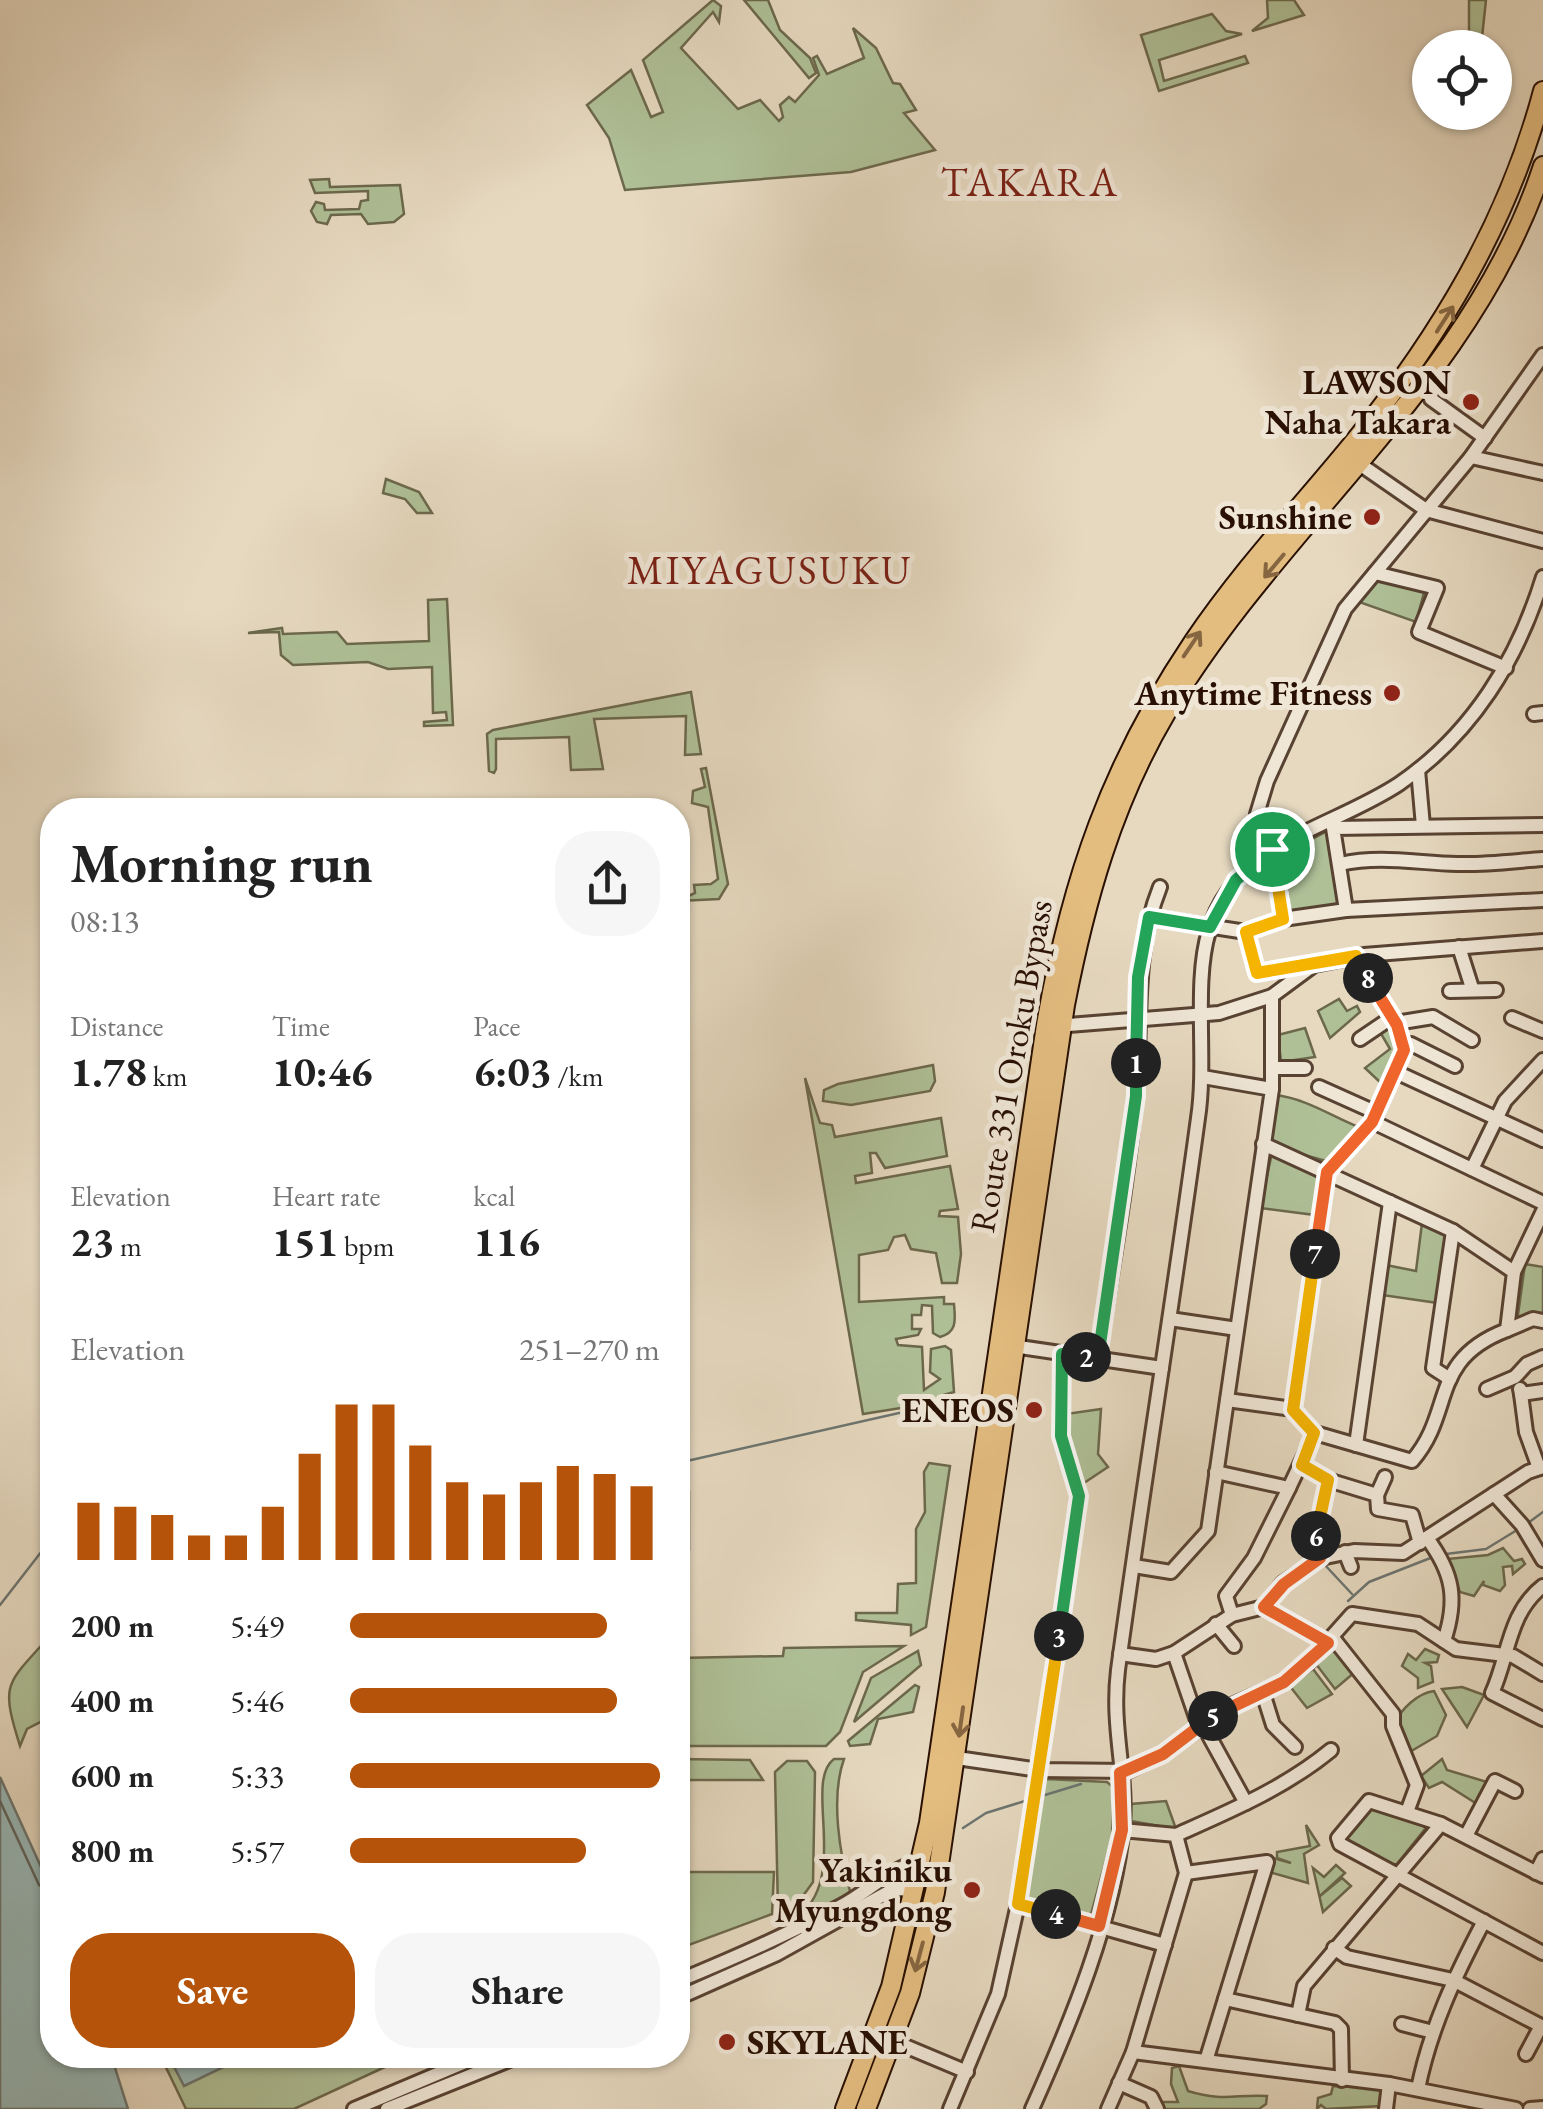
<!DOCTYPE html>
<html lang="en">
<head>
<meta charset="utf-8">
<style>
  :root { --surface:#fff; --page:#f6f6f6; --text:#222; --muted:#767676; --accent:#b45309 }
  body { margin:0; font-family:"EB Garamond",serif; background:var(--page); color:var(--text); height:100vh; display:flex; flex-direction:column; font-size:38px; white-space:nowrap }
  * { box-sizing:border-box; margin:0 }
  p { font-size:32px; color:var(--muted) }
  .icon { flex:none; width:55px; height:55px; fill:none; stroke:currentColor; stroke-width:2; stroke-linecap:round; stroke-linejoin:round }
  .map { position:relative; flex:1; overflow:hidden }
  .side { position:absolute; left:40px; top:798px; width:650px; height:1270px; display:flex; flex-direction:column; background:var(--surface); border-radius:40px; box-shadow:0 2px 8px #0004 }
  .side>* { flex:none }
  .tools { position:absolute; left:1412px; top:30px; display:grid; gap:20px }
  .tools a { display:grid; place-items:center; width:100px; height:100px; border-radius:50%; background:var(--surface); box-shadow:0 2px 8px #0004; font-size:50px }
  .pin { position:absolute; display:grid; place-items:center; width:85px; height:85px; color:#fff; margin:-42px; border:5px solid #fff; border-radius:50%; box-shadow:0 2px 10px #0007 }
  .km { position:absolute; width:50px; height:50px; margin:-25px; border-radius:50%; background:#222; color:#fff; font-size:28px; line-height:50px; text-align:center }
  .round { display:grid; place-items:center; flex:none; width:105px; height:105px; border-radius:40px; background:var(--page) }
  .overview { display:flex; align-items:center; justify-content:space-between; height:170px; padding:0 30px }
  h1 { font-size:55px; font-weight:700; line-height:75px }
  .stats { display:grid; grid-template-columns:repeat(3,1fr); gap:15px; height:170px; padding:10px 30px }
  .stats div { display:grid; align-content:center }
  .stats b { font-size:42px; font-weight:700 }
  .stats small { font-size:28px; font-weight:400 }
  .stats p { font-size:28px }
  .chart { height:280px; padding:20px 30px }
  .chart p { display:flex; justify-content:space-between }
  .chart svg { width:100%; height:180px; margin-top:10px; stroke:var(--accent); stroke-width:6 }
  .action { display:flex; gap:20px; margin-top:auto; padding:20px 30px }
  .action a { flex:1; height:115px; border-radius:40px; background:var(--accent); color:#fff; font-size:40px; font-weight:700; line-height:115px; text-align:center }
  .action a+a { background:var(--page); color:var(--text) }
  ul { padding:0 30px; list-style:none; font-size:32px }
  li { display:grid; grid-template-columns:160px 120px 1fr; align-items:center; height:75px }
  li i { height:25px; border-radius:12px; background:var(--accent) }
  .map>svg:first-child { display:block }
</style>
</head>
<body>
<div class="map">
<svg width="1543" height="2109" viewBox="0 0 1543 2109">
  <rect width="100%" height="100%" fill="#e6d9c0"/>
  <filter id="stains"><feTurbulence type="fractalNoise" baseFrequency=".002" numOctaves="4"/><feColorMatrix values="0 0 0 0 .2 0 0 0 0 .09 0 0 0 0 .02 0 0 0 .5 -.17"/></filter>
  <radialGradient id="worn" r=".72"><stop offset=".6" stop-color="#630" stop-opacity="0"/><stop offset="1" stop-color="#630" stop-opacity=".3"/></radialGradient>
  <!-- green -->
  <g fill="#afc097" stroke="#6c684c" stroke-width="2.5">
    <path d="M713 0 721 6 719 22 713 12 681 48 738 109 760 100 779 121 783 117 780 105 789 97 795 102 819 75 813 58 817 56 827 74 864 58 853 28 876 48 893 83 900 84 916 110 904 113 935 150 851 172 625 190 609 138 587 105 631 70 651 117 663 112 643 60Z"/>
    <path d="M744 0H768L780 30 810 58 816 73 809 78Z"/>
    <path d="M1267 0H1294L1304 15 1252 31 1268 18Z"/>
    <path d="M1469 0H1486L1481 47H1469Z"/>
    <path d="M1212 14 1226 31 1242 34 1159 60 1164 81 1245 56 1248 63 1159 91 1141 35Z"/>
    <path d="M329 179 330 187 400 185 404 214 394 222 368 224 361 214 331 215 327 224 317 222 311 211 316 202 324 204 325 210 359 209 361 201 368 200V191L315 193 310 180Z"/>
    <path d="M386 479 419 492 432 513H417L405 499 383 493Z"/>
    <path d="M1377 580 1425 589 1416 622 1359 602Z"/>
    <path d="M447 599 453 725 424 726V722L447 720 446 712 433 713 432 667 388 669 368 662 293 665 281 655 279 632 248 633 282 628 283 634 337 632 347 644 429 641 428 600Z"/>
    <path d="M691 692 701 754 685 755 686 716 594 719 603 769 571 770 569 737 496 739V769L494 773 489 771 487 734 493 730Z"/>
    <path d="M706 768 728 884 719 899 678 901 695 893 694 885 711 884 718 879 708 807 692 803 693 791 705 787 701 769Z"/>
    <path d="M1331 829 1340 905 1294 914 1285 909 1279 857Z"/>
    <path d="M1339 999 1347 1011 1357 1006 1360 1012 1330 1038 1318 1011Z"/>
    <path d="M1392 1024 1400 1050 1383 1085 1365 1068 1390 1049 1380 1032Z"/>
    <path d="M1305 1028 1315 1057 1281 1062 1278 1035Z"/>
    <path d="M933 1065 935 1081 930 1091 851 1105 823 1101 824 1090 838 1084Z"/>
    <path d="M805 1078 820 1123 832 1125 835 1137 941 1118 947 1156 885 1168 876 1153H870L872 1173 855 1176 856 1183 950 1166 958 1209 940 1211 939 1216 958 1217 961 1254 957 1283H942L936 1253 911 1249 905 1235 894 1237 888 1250 859 1255V1302L944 1297V1304H954C955 1319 958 1332 940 1337L933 1333 932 1306 922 1305 921 1315H912V1329H921L918 1335 896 1339 898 1345 922 1347 924 1390 940 1379 930 1372 931 1349 945 1346 951 1350 954 1392 940 1396 939 1402 863 1414Z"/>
    <path d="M1276 1095C1307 1099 1331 1116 1361 1128L1326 1161 1297 1153 1270 1139Z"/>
    <path d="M1272 1153 1318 1175 1315 1215 1260 1208Z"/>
    <path d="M1422 1223 1448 1237 1438 1303 1382 1295 1386 1265 1416 1271Z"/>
    <path d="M1525 1264 1543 1267V1318L1517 1322Z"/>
    <path d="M1101 1409 1098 1454 1108 1467 1081 1485 1066 1433V1414Z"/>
    <path d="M929 1463 950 1466 926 1627 911 1635V1625L856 1620V1613H897L898 1584 916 1583V1529L925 1512 924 1472Z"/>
    <path d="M685 1484 689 1491V1550L678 1553V1485Z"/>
    <path d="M1503 1548 1514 1561 1522 1559 1525 1564 1513 1574 1512 1566 1503 1567 1505 1585 1500 1591 1483 1585 1484 1581 1474 1596 1460 1592 1447 1559 1488 1555Z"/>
    <path d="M50 1636 52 1716 27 1729 20 1746C0 1682 6 1685 50 1636Z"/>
    <path d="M904 1646 863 1672 840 1732 826 1746H678V1658L783 1656 784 1648Z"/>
    <path d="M1336 1646 1355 1672 1335 1689 1316 1664Z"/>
    <path d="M1425 1649 1439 1655 1437 1662 1425 1663 1431 1666 1433 1682 1418 1688V1678L1402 1666 1408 1654 1416 1660Z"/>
    <path d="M918 1651 921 1665 854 1722 871 1678Z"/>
    <path d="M1313 1669 1332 1694 1307 1708 1289 1685Z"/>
    <path d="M915 1685 919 1687 913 1712 878 1719 870 1744 850 1746 848 1741Z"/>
    <path d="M1462 1687 1484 1695 1467 1727 1442 1689Z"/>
    <path d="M1434 1691 1446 1715 1437 1736 1408 1753 1395 1723C1401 1709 1418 1693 1434 1691Z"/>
    <path d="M678 1759 750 1760 763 1780H678Z"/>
    <path d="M834 1759H844C830 1798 840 1856 851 1895L802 1921 800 1915C849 1874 803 1782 834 1759Z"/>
    <path d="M1442 1759 1447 1770 1487 1782 1477 1804 1442 1782 1429 1788 1421 1776Z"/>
    <path d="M787 1761H807L815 1772 813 1882 800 1900 778 1911 775 1772Z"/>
    <path d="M1047 1779 1107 1782 1113 1787 1112 1837 1090 1918 1027 1902 1025 1897 1042 1783Z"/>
    <path d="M1166 1801 1176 1829 1131 1821V1804Z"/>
    <path d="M1367 1806 1424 1820 1425 1829 1397 1864 1389 1865 1346 1842 1345 1834Z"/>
    <path d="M1306 1825 1319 1845 1304 1854 1308 1883 1269 1872 1273 1858 1291 1863 1277 1858V1852L1310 1846Z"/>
    <path d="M1336 1865 1345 1873 1320 1896 1342 1878 1351 1886 1323 1912 1313 1868 1324 1877Z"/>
    <path d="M678 1872H774L772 1914 678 1949Z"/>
    <path d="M160 2055H411L294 2109H186Z"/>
    <path d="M1179 2066 1188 2091C1223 2102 1237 2094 1267 2096L1266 2104 1259 2109H1161L1158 2102H1178L1171 2084 1172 2068Z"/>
    <path d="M1333 2086 1380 2088 1381 2106 1326 2109 1321 2105 1317 2109 1318 2098 1331 2094Z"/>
  </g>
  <!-- water -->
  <g fill="#98b9b9" stroke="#6c7570" stroke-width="2.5">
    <path d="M0 1777 52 1891V2055H111L128 2109H0Z"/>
    <path d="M168 2055H226L230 2064 184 2086Z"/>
  </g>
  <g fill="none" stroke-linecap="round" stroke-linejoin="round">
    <!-- shore -->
    <path stroke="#60645e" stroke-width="2.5" d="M0 1801 39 1885 52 1891"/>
    <!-- stream -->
    <g stroke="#6c7570" stroke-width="2.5">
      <path d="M678 1463 952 1401"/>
      <path d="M1528 1523 1543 1512"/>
      <path d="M1446 1554 1486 1549 1517 1530"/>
      <path d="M1324 1564 1352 1594"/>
      <path d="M1348 1601 1369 1582 1433 1557"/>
      <path d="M0 1605 52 1538"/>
      <path d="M1045 1795 1081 1784"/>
      <path d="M963 1828 986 1813 1025 1801"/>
      <path d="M463 2072 503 2055"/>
    </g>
    <!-- minor casing -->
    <g stroke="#584232" stroke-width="18">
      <g id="minor">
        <path d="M1431 399 1485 438"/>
        <path d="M1471 457 1543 473"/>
        <path d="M1351 458 1426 510 1543 541"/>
        <path d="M1375 573 1437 588 1419 632 1506 668"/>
        <path d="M1534 714 1543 713"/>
        <path d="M1418 770 1423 826"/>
        <path d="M1340 864C1380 855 1417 863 1457 864 1485 865 1515 861 1543 859"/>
        <path d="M1346 910 1333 828 1543 825"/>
        <path d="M1149 917 1246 932 1283 919 1346 910 1543 900"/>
        <path d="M1283 919 1276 859 1257 814 1267 781 1345 609 1471 457 1543 355"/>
        <path d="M1246 932 1257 973 1312 966"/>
        <path d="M1459 947 1472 988"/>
        <path d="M1450 991 1496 990"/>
        <path d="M1272 996V1089"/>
        <path d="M1512 1018 1543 1031"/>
        <path d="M1396 1023 1433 1017 1472 1040"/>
        <path d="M1056 1026 1219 1013 1272 996 1314 965 1364 955 1543 941"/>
        <path d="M1360 1039 1391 1018"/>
        <path d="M1403 1045 1411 1044 1455 1066"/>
        <path d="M1276 1068H1305"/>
        <path d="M1396 1072 1543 1140"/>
        <path d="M1319 1087 1377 1113"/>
        <path d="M1373 1122 1543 1203"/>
        <path d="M1472 1169 1505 1101 1543 1060"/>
        <path d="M1514 1272 1543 1211"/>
        <path d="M1170 1319 1237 1329"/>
        <path d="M1507 1330 1533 1319 1543 1321"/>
        <path d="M1013 1346 1162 1368"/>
        <path d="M1098 1358C1111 1272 1127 1186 1135 1099 1143 1026 1132 957 1160 887"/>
        <path d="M1450 1379 1433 1368 1453 1231"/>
        <path d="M1487 1389 1515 1377 1527 1364 1543 1357"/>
        <path d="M1520 1389 1521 1394 1543 1391"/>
        <path d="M1521 1394 1526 1432 1539 1468"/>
        <path d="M1227 1400 1293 1409 1315 1433 1412 1461C1455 1412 1428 1360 1507 1330L1514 1272 1453 1231 1263 1144"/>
        <path d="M1293 1409 1327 1173 1373 1122 1404 1051 1397 1025 1356 957"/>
        <path d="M1356 1445 1390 1202"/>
        <path d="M1302 1465 1328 1480 1377 1495 1378 1509 1412 1515 1420 1543"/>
        <path d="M1216 1472 1289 1488 1315 1433"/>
        <path d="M1494 1494 1522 1525 1543 1560"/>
        <path d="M1377 1495 1385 1477"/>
        <path d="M1427 1538C1453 1573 1458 1599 1444 1641"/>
        <path d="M1345 1552 1351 1567"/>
        <path d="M1321 1558 1316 1534 1328 1480"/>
        <path d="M1134 1566 1171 1572 1208 1531 1272 1089 1203 1077"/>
        <path d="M1543 1586C1508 1613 1509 1656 1492 1693L1543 1719"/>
        <path d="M1264 1607 1328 1643"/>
        <path d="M1232 1615 1226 1596 1254 1558 1289 1488"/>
        <path d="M1216 1624 1234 1646"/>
        <path d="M1333 1638 1393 1714V1726L1417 1785 1407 1812"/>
        <path d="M1174 1653 1199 1726"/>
        <path d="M1120 1654 1156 1659 1174 1653 1232 1615 1264 1607 1283 1583 1321 1558 1354 1551 1403 1553 1528 1472 1543 1467"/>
        <path d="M1263 1693 1273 1725 1295 1747"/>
        <path d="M1202 1723 1246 1803"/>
        <path d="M950 1757 1039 1770 1128 1771 1163 1754 1228 1707 1284 1682 1310 1661 1352 1614 1418 1624 1456 1649 1513 1656 1543 1674"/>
        <path d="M1441 1824 1369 1801 1338 1838 1340 1844 1543 1953"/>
        <path d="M1122 1830 1176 1835 1186 1873 1133 2052 1389 2084 1516 2109"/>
        <path d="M1176 1835C1230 1811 1285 1788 1331 1750"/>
        <path d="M1466 1836 1495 1781 1515 1791"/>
        <path d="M1186 1873 1267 1862 1206 2061"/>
        <path d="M1536 1873 1543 1859"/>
        <path d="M1018 1904 1165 1945"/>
        <path d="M1334 1948 1347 1957 1453 1980 1543 2027"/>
        <path d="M678 1981C734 1958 787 1935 841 1906 869 1891 889 1869 921 1861"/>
        <path d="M678 1998 777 1954 894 1889 916 1890"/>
        <path d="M1225 1999 1335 2023 1341 2029 1342 2080"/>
        <path d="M1298 2015 1304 1986 1441 1824 1543 1876"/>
        <path d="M1402 2024 1433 2032"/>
        <path d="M893 2041 967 2072"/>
        <path d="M1526 2054 1541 2026"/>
        <path d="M1119 2083 1151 2097 1157 2109"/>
        <path d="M1418 2089C1430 2029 1455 1976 1484 1921"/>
        <path d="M354 2109 482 2055"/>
        <path d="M387 2109 522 2055"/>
        <path d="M950 2109 998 1994 1018 1904 1037 1783 1079 1496 1061 1436 1062 1353"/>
        <path d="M1032 2109C1070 2024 1115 1917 1123 1824 1127 1771 1111 1728 1118 1670 1143 1486 1173 1303 1198 1118 1207 1060 1193 983 1209 931 1235 842 1331 829 1399 784 1472 734 1518 659 1543 577"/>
        <path d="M1108 2109 1133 2052"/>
        <path d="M1386 2109 1389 2084"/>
        <path d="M1530 2109 1543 2108"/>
      </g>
    </g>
    <!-- highway casing -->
    <g stroke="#291002" stroke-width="22">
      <g id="highway">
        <path d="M845 2109 891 1987 929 1823 1046 1025C1071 880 1111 764 1194 641 1242 570 1301 507 1355 441 1440 335 1508 223 1543 91"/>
        <path d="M866 2109 910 1993 935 1892 1065 1005C1085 902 1112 804 1166 713 1279 522 1472 383 1543 166"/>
      </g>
    </g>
    <!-- minor -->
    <use href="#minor" stroke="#efe6d6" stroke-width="12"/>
    <!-- highway -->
    <use href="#highway" stroke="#e3bc80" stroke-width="18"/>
  </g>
  <!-- one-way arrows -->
  <defs><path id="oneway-shaft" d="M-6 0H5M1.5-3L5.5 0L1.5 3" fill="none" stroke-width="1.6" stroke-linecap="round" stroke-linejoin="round" transform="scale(2.5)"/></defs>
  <g stroke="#866641">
    <use href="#oneway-shaft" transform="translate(1445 319) rotate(-57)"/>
    <use href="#oneway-shaft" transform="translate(1274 566) rotate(130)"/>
    <use href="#oneway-shaft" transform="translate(1192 644) rotate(-56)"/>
    <use href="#oneway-shaft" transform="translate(961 1722) rotate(98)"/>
    <use href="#oneway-shaft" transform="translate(919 1957) rotate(105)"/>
  </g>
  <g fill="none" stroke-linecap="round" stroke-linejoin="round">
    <!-- split-1 casing -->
    <g stroke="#fff" stroke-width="20">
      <path id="split-1" d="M1136 1063 1138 977 1149 917 1210 927 1236 880 1272 849"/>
    </g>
    <!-- split-2 casing -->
    <g stroke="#fff" stroke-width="20">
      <path id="split-2" d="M1086 1357 1098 1358 1136 1096V1063"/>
    </g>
    <!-- split-3 casing -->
    <g stroke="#fff" stroke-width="20">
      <path id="split-3" d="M1059 1636 1079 1496 1061 1436 1062 1354 1086 1357"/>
    </g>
    <!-- split-4 casing -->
    <g stroke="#fff" stroke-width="20">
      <path id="split-4" d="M1056 1914 1018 1904 1059 1636"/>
    </g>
    <!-- split-5 casing -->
    <g stroke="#fff" stroke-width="20">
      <path id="split-5" d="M1056 1914 1099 1926 1122 1830 1120 1773 1163 1754 1213 1716"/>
    </g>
    <!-- split-6 casing -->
    <g stroke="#fff" stroke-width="20">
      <path id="split-6" d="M1213 1716 1284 1682 1328 1643 1264 1607 1284 1584 1320 1558 1316 1536"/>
    </g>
    <!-- split-7 casing -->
    <g stroke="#fff" stroke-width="20">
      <path id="split-7" d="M1315 1254 1293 1410 1314 1433 1302 1465 1328 1480 1316 1536"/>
    </g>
    <!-- split-8 casing -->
    <g stroke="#fff" stroke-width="20">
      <path id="split-8" d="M1315 1254 1327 1172 1372 1122 1404 1050 1397 1025 1368 978"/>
    </g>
    <!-- split-9 casing -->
    <g stroke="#fff" stroke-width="20">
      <path id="split-9" d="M1272 849 1283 919 1246 932 1257 973 1356 956 1368 978"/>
    </g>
    <!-- split-1 -->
    <use href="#split-1" stroke="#22a559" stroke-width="12"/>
    <!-- split-2 -->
    <use href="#split-2" stroke="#22a559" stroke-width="12"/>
    <!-- split-3 -->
    <use href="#split-3" stroke="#22a559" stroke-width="12"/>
    <!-- split-4 -->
    <use href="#split-4" stroke="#f5b400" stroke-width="12"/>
    <!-- split-5 -->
    <use href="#split-5" stroke="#f0652b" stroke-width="12"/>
    <!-- split-6 -->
    <use href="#split-6" stroke="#f0652b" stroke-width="12"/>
    <!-- split-7 -->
    <use href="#split-7" stroke="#f5b400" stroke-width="12"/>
    <!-- split-8 -->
    <use href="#split-8" stroke="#f0652b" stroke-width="12"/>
    <!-- split-9 -->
    <use href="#split-9" stroke="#f5b400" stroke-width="12"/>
  </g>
  <!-- markers -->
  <g fill="#8f2418" stroke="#efe6d6" stroke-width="4">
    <circle cx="1471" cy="402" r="10"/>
    <circle cx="1372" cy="517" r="10"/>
    <circle cx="1392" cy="693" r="10"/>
    <circle cx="1034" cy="1410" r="10"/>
    <circle cx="972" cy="1890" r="10"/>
    <circle cx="727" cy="2042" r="10"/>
  </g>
  <g text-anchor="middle" stroke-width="10" stroke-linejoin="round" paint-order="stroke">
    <!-- poi labels -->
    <g font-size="35" font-weight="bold" fill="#291002" stroke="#efe6d6" text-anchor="end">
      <text x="1451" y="394">LAWSON<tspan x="1451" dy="40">Naha Takara</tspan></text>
      <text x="1352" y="529">Sunshine</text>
      <text x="1372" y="705">Anytime Fitness</text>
      <text x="1014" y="1422">ENEOS</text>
      <text x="952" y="1882">Yakiniku<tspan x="952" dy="40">Myungdong</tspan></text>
      <text x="747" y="2054" text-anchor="start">SKYLANE</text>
    </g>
    <!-- street labels -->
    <g font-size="35" fill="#291002" stroke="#efe6d6">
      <text transform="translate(1011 1066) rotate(-80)" y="12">Route 331 Oroku Bypass</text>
    </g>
    <!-- quarter labels -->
    <g font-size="40" letter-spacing="2.5" fill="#7a1f14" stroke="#efe6d6">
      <text x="1030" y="196">TAKARA</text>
      <text x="770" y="584">MIYAGUSUKU</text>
    </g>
  </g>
  <rect width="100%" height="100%" filter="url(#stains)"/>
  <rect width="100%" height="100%" fill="url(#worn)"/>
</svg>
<div class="tools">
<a><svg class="icon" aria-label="locate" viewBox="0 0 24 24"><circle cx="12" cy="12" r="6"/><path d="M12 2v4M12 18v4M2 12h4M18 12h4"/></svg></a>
</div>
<div class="pin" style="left:1272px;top:849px;background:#1e9e55"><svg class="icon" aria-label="arrive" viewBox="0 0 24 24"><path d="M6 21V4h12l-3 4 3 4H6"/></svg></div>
<b class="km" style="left:1136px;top:1063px">1</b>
<b class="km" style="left:1086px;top:1357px">2</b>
<b class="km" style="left:1059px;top:1636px">3</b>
<b class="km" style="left:1056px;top:1914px">4</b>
<b class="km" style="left:1213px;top:1716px">5</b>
<b class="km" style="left:1316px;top:1536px">6</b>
<b class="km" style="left:1315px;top:1254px">7</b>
<b class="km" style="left:1368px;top:978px">8</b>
<section class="side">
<div class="overview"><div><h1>Morning run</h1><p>08:13</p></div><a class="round"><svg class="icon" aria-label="share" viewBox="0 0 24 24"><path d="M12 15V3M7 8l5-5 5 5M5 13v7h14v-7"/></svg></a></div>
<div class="stats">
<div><p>Distance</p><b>1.78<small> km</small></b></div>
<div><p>Time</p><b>10:46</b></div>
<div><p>Pace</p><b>6:03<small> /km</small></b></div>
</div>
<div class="stats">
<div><p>Elevation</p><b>23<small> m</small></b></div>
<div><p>Heart rate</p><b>151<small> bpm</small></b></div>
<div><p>kcal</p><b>116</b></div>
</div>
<div class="chart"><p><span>Elevation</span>251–270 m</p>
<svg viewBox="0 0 160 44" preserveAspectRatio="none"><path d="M5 44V30M15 44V31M25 44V33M35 44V38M45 44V38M55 44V31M65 44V18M75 44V6M85 44V6M95 44V16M105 44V25M115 44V28M125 44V25M135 44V21M145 44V23M155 44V26"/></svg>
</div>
<ul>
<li><b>200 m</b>5:49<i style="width:83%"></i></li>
<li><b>400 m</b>5:46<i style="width:86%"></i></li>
<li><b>600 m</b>5:33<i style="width:100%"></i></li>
<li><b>800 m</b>5:57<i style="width:76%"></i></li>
</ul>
<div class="action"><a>Save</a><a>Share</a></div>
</section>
</div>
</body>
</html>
